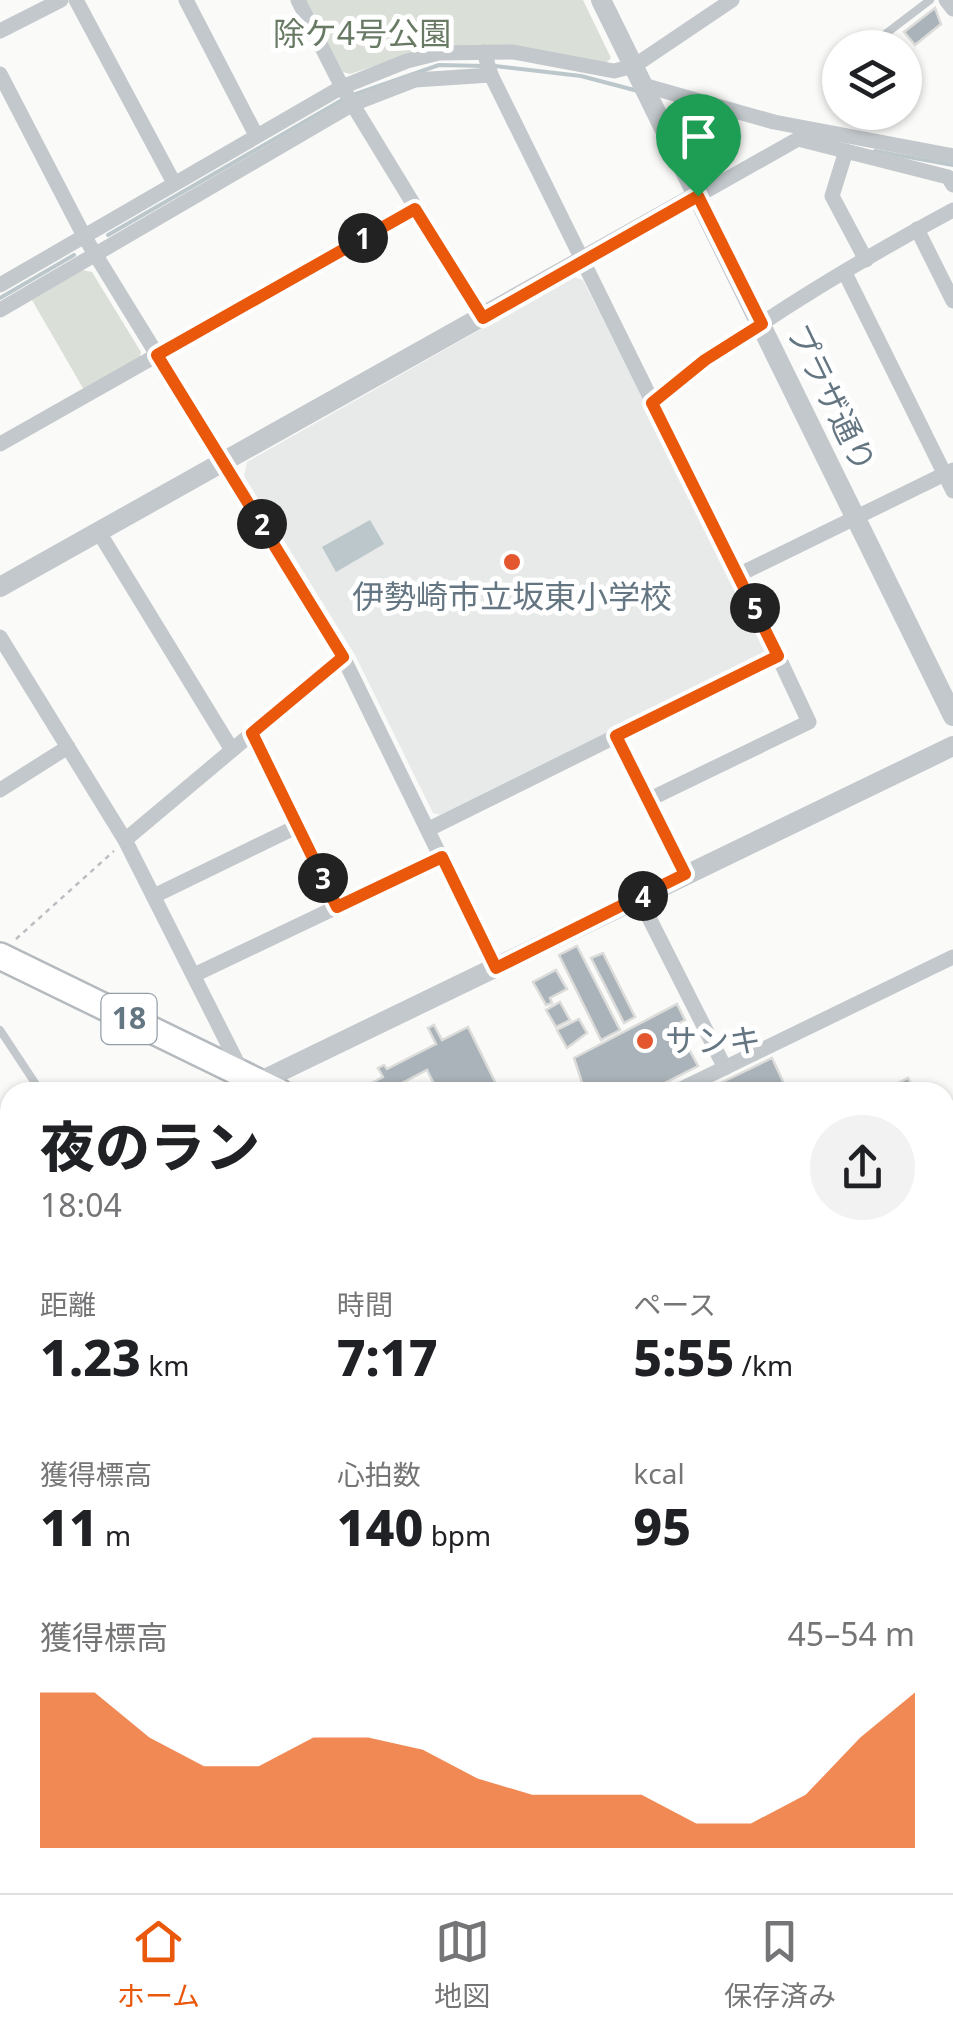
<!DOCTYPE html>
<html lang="ja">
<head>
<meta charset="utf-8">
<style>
  :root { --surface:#fff; --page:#f2f2f2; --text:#202124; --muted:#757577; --line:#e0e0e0; --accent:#ea580c }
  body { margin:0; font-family:"Noto Sans","Noto Sans JP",sans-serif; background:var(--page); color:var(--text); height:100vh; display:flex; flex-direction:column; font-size:38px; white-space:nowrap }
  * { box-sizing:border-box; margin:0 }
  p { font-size:32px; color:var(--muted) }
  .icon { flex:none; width:55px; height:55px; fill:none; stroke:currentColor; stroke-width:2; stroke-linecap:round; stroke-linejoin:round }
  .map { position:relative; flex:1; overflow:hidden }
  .drawer { position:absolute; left:0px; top:1082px; width:955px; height:812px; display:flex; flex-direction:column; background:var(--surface); border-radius:30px 30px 0 0; box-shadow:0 2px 8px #0004 }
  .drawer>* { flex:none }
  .buttons { position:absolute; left:822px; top:30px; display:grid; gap:20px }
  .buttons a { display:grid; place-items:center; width:100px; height:100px; border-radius:50%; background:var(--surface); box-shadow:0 2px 8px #0004; font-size:50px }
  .pin { position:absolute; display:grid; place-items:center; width:85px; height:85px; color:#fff; margin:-102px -42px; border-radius:50% 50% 50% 0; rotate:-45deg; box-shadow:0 0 10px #0007 }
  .pin .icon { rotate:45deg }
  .km { position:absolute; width:50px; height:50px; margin:-25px; border-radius:50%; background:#222; color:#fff; font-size:28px; line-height:50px; text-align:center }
  .round { display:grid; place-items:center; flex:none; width:105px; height:105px; border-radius:52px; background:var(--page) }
  .head { display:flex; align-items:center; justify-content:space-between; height:170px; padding:0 40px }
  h1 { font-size:55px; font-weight:800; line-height:75px }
  .stats { display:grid; grid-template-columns:repeat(3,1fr); gap:15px; height:170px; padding:10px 40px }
  .stats div { display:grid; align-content:center }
  .stats b { font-size:50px; font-weight:800 }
  .stats small { font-size:28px; font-weight:400 }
  .stats p { font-size:28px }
  .chart { height:280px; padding:20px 40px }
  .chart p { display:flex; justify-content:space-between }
  .chart svg { width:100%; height:180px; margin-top:10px; fill:var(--accent); opacity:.7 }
  .menu { display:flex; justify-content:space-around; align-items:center; height:140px; border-top:2px solid var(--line); background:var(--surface); font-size:28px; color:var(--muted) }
  .menu a { display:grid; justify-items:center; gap:5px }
  .menu .current { color:var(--accent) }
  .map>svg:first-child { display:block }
</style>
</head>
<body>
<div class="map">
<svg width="953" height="1893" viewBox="0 0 953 1893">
  <rect width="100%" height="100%" fill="#fafaf8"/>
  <!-- built -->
  <g fill="#e8e9e9">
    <path d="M573 277 583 280 770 649 766 657 440 815 433 813 355 655 244 476 247 462Z"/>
    <path d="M945 1557 953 1575V1772L945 1776Z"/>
  </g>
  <!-- green -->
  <g fill="#dadfd7">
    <path d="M306 0H583L611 58 604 65 415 53 350 74 343 72Z"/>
    <path d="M82 270 92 272 141 352 139 359 84 390 32 300Z"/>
  </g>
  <!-- water -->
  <path fill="#bbc7cb" d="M370 520 384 544 336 572 322 547Z"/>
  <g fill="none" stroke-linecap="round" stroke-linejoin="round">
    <!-- stream -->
    <g stroke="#bbc7cb" stroke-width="4">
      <path d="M495 66 581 76 638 91"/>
      <path d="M350 96 439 65 485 66"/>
      <path d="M875 151 953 165"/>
      <path d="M108 235 342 100"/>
      <path d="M0 298 74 255"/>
    </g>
  </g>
  <!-- building -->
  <g fill="#aab3b9" stroke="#dcdcda" stroke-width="2.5">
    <path d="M935 8 941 24 915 45 904 32Z"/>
    <path d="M577 946 620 1030 601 1040 559 955Z"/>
    <path d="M603 953 635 1017 624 1023 591 958Z"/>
    <path d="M556 970 567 989 550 998 552 1003 546 1005 533 982Z"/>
    <path d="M560 1002 570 1020 556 1027 546 1010Z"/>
    <path d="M677 1004 685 1020 676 1025 698 1066 647 1092H585L574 1058Z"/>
    <path d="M579 1019 587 1033 567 1048 557 1030Z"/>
    <path d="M434 1025 442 1040 468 1027 500 1092H438L427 1070 391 1089 393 1092 372 1091 368 1085 383 1077 378 1068 384 1065 387 1069 436 1044 428 1028Z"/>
    <path d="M772 1058 788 1092H702Z"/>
    <path d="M908 1078 916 1092H881Z"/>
    <path d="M876 1086 881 1092H844L853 1088Z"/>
  </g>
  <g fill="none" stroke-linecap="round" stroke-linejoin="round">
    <!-- primary casing -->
    <g stroke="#b5babe" stroke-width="30">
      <g id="primary">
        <path d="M0 956 279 1092"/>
        <path d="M945 1417 953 1421"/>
      </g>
    </g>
    <!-- path -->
    <path stroke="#bbbfc2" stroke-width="2.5" stroke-dasharray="5 5" stroke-linecap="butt" d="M16 939 114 851"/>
    <!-- service -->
    <g stroke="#c3c8cc" stroke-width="8">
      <path d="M867 48 930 0"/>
      <path d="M0 1030 41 1092"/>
      <path d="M945 1508 953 1504"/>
    </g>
    <!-- minor -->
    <g stroke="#c3c8cc" stroke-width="15">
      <path d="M76 0 174 183"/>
      <path d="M186 0 256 135"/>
      <path d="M298 0 342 87 483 318"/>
      <path d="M946 0 953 9"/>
      <path d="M0 31 61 0"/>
      <path d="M0 74 84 236 343 657 495 968"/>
      <path d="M643 85 774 122 953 156"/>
      <path d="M846 151 832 196 866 260"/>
      <path d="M697 196 798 139 948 177 953 185"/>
      <path d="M917 229 953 301"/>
      <path d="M845 273 953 491"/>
      <path d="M0 285 342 87 407 61 439 53 513 52 614 71 634 66 732 0"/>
      <path d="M0 310 353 104 415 80 491 75"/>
      <path d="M652 403C744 329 849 266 953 210"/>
      <path d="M0 444 415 209"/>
      <path d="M100 534 232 750"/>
      <path d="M738 575 953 470"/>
      <path d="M0 637 125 840 243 1074"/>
      <path d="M252 733 337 907"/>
      <path d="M617 736 685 875"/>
      <path d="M0 790 68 747"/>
      <path d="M648 800 809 722 778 656"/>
      <path d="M429 829 778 656 491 75 484 52"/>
      <path d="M125 840 343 657"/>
      <path d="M154 896 298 826"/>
      <path d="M639 898 725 1068"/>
      <path d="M194 975 442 857"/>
      <path d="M675 1092 953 957"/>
      <path d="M0 1322 10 1329"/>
      <path d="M0 1622 10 1609"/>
      <path d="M945 1780 953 1776"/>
      <path d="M174 1885 176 1893"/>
      <path d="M530 1885 535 1893"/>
      <path d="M716 1893 732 1885"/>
    </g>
    <!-- tertiary -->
    <g stroke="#c3c8cc" stroke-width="20">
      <path d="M601 0 953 716"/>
      <path d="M0 587 697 196"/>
      <path d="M238 1092 953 746"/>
      <path d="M0 1231 10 1223"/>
    </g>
    <!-- primary -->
    <use href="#primary" stroke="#fff" stroke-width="25"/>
  </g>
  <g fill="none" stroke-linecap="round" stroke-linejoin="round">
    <!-- route casing -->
    <g stroke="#fff" stroke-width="20">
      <path id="route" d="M698 196 762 324 705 360 652 403 778 656 616 736 685 874 496 968 442 857 337 907 252 733 343 657 157 355 415 209 483 318Z"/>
    </g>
    <!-- route -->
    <use href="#route" stroke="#ea580c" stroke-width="12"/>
  </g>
  <!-- markers -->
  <g fill="#e4572e" stroke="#fff" stroke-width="4">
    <circle cx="512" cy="562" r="10"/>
    <circle cx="645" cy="1041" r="10"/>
  </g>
  <g text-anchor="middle" stroke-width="10" stroke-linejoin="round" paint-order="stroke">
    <!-- shield labels -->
    <rect fill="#fff" stroke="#939fa8" stroke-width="2.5" x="101.5" y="994" width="55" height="50" rx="8"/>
    <g font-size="30" font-weight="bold" fill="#657683">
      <text x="129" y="1029">18</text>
    </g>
    <!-- park labels -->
    <g font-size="32" fill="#687a64" stroke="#fff">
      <text x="362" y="45">除ケ4号公園</text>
    </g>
    <!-- street labels -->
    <g font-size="32" fill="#657683" stroke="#fff">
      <text transform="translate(831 398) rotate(64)" y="11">プラザ通り</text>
    </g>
    <!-- poi labels -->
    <g font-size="32" fill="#657683" stroke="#fff">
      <text x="512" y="608">伊勢崎市立坂東小学校</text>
      <text x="665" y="1052" text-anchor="start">サンキ</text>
    </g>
  </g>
</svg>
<div class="buttons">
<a><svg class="icon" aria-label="layers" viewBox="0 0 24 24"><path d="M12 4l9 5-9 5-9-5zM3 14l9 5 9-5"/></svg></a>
</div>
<div class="pin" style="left:698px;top:196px;background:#1e9e55"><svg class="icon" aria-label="arrive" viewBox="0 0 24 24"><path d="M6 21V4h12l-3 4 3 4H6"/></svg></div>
<b class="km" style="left:363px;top:238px">1</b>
<b class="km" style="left:262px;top:524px">2</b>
<b class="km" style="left:323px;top:878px">3</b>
<b class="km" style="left:643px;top:896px">4</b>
<b class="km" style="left:755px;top:608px">5</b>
<section class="drawer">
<div class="head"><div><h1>夜のラン</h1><p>18:04</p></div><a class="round"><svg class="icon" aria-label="share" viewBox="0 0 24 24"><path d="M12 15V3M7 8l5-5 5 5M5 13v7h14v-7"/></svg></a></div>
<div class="stats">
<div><p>距離</p><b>1.23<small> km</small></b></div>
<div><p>時間</p><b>7:17</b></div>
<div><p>ペース</p><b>5:55<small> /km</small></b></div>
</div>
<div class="stats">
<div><p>獲得標高</p><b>11<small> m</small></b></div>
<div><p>心拍数</p><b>140<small> bpm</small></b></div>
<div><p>kcal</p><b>95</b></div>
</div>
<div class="chart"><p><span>獲得標高</span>45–54 m</p>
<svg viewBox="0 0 160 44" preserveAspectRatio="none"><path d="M0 44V6L10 6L20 17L30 24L40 24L50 17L60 17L70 20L80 27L90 31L100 31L110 31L120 38L130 38L140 31L150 17L160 6V44z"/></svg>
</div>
</section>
</div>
<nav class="menu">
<a class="current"><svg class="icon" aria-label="home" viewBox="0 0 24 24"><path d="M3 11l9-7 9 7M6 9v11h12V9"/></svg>ホーム</a>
<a><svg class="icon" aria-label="map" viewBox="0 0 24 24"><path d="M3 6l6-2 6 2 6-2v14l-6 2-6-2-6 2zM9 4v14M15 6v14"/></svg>地図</a>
<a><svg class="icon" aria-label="saved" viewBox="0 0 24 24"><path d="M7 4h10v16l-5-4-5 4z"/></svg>保存済み</a>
</nav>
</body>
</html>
